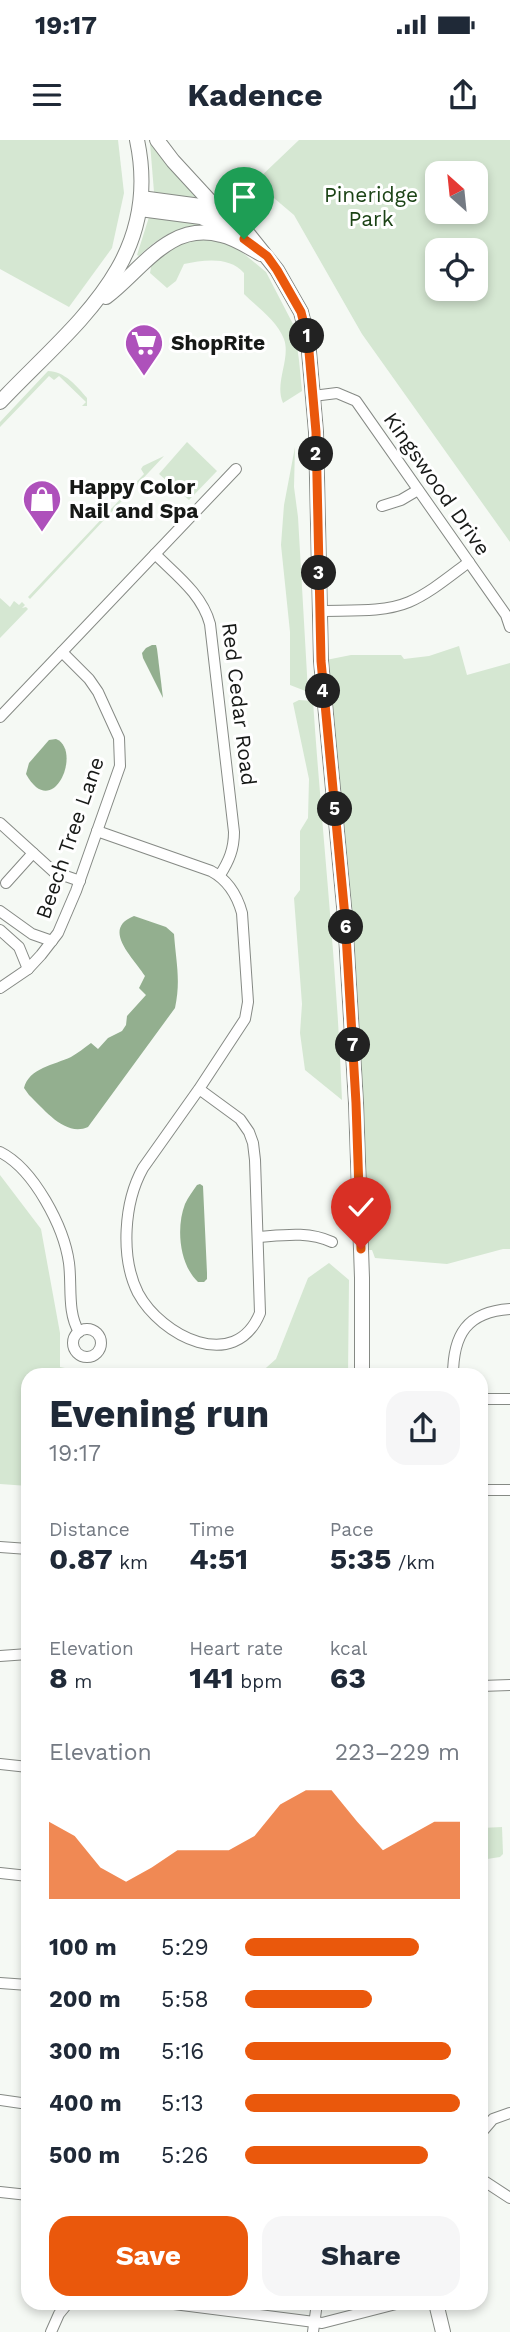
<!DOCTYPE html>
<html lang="en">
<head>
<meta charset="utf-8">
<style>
  :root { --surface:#fff; --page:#f6f6f7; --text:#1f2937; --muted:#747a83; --accent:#ea580c }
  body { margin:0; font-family:"Work Sans",sans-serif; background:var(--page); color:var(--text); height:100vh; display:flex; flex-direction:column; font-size:26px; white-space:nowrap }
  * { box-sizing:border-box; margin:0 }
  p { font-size:23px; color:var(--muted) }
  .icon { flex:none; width:38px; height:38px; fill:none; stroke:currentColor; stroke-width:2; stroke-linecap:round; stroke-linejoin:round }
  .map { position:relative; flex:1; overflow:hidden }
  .details { position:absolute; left:21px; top:1228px; width:467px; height:942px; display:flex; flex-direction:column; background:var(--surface); border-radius:21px; box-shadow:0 4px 10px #0003 }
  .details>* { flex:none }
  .needle { width:46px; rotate:333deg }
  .fabs { position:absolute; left:425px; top:21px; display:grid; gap:14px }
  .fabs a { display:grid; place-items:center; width:63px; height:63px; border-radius:14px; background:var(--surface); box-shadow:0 4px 10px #0003; font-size:35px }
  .pin { position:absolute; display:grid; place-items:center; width:60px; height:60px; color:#fff; margin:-72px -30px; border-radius:50% 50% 50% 0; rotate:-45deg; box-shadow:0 0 7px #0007 }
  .pin .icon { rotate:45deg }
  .km { position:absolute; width:35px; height:35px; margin:-18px; border-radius:50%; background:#222; color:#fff; font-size:19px; line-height:35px; text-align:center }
  .round { display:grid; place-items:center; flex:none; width:74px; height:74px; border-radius:21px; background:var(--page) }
  .overview { display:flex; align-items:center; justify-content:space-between; height:119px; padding:0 28px }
  h1 { font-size:38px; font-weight:700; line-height:52px }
  .figures { display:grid; grid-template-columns:repeat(3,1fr); gap:10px; height:119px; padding:7px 28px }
  .figures div { display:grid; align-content:center }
  .figures b { font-size:30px; font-weight:700 }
  .figures small { font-size:19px; font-weight:400 }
  .figures p { font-size:19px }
  .chart { height:196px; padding:14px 28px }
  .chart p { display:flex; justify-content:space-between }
  .chart svg { width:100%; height:126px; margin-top:7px; fill:var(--accent); opacity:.7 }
  .button { display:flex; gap:14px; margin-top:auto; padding:14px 28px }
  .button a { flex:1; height:80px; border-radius:21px; background:var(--accent); color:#fff; font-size:28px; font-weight:700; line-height:80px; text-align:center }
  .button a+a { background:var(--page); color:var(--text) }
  ul { padding:0 28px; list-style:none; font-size:23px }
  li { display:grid; grid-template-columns:112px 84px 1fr; align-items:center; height:52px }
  li i { height:18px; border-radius:9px; background:var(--accent) }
  .status { display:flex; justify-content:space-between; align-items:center; height:49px; padding:0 35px; background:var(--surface); direction:ltr }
  .status svg { height:19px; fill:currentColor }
  header { display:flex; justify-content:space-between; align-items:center; height:91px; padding:0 28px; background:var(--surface); font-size:32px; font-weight:700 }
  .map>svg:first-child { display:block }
</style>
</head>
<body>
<div class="status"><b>19:17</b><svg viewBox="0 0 49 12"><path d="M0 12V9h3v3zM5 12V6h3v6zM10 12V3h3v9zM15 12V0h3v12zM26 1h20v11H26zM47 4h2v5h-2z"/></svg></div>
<header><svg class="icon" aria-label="menu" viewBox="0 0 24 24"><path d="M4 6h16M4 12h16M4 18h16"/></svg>Kadence<svg class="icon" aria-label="share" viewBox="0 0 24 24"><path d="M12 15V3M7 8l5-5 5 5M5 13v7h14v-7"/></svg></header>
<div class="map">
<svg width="510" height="2192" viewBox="0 0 510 2192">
  <rect width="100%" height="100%" fill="#f5f9f4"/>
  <!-- green -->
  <g fill="#d5e7d2" fill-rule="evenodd">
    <path d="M0 0H118L124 53 112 108 69 167 0 129Z"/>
    <path d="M299 0H510V402L362 194 294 75 255 42ZM438 33H476V72H438ZM438 110H476V149H438Z"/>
    <path d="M150 3H152L200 59 154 52Z"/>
    <path d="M154 74 209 86C176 88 162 94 139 116L137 115 149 77Z"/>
    <path d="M200 96 226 99 266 132 294 186 299 220 302 251 283 263C274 243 291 219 284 199 277 181 257 167 244 154V133C229 116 204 120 184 124L176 141 167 148 150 133 152 122 171 106Z"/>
    <path d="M48 231C64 231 77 246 87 258V266H82L86 262 59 236 54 240 49 236 0 287V282Z"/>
    <path d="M187 302 217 331 189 360 159 334Z"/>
    <path d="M295 307 294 347 298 377 308 552 290 545V492L281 405 284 365Z"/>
    <path d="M164 316 30 459 28 457 144 334 141 329 143 326Z"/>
    <path d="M0 458 10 467 14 461 19 465 22 462 25 465 22 468 26 467 28 469 0 498Z"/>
    <path d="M459 506 467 535 510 523V1109H503L447 1124 375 1118 372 1110H363L321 521 351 515H401L404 519 429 516Z"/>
    <path d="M299 560 313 561C322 694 337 827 342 960L305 930 300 893 302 864 294 758 300 750V691L308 678 309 639 293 563Z"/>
    <path d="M0 1035 41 1089 60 1193V1227L100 1235 28 1236V1346L0 1344Z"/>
    <path d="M329 1123 349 1140 348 1235H258L276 1219 308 1138Z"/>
    <path d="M502 1687 503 1714 500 1717 481 1720V1688Z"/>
  </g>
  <!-- water -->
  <g fill="#93af8f">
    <path d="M152 505H156L157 509 163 558 143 518 142 513 146 508Z"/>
    <path d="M56 599C83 610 53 683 26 634L29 623 49 600Z"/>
    <path d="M134 776 166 787 174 794C176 822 181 840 175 868L88 987C65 997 45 970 29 955L24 948C29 928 54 925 71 917 78 913 84 908 91 903L98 909 108 898 122 891 126 885 127 876 146 855 139 848 145 836C133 817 101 789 134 776Z"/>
    <path d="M200 1044 203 1046 207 1133V1139L204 1142H198C179 1124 176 1087 185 1064 188 1057 193 1051 197 1045Z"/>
  </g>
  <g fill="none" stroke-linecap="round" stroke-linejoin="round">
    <!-- minor casing -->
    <g stroke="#868a85" stroke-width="12">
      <g id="minor">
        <path d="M313 256 337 253 356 261 506 475 510 487"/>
        <path d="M382 366 401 360 418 350"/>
        <path d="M155 414C176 435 202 454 210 484L234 692C234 709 229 721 220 735"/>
        <path d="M321 471C348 470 383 473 409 462 430 453 450 436 469 422"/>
        <path d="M0 577 236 329"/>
        <path d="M0 683 54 732 80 741"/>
        <path d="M97 691 211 731C228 740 237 755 242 773L248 862 245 879 199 949 143 1028C124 1062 120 1117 138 1153 161 1196 235 1234 260 1173L255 1020 253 1003 249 992 240 979 199 949"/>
        <path d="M6 743 33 713"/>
        <path d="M0 771 32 794 52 801"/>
        <path d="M0 790 19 807 28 829"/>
        <path d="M0 848 28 829 41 815 58 793 76 751 120 626 119 598 98 552 89 539 62 512"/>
        <path d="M0 1012C34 1029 64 1087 69 1123 72 1146 67 1172 79 1192"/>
        <path d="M258 1097C284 1095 308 1091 332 1102"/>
        <circle cx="87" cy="1203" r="14"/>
        <path d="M453 1236C453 1194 467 1172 510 1169"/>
        <path d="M481 1259H510"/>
        <path d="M481 1350H510"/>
        <path d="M0 1407 28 1409"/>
        <path d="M0 1516 28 1514"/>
        <path d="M481 1546 510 1545"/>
        <path d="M0 1624 28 1627"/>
        <path d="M0 1733 28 1736"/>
        <path d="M0 1843 28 1845"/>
        <path d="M0 1960 28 1964"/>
        <path d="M481 1993 493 1979 510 1973"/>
        <path d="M481 2039 510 2058"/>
        <path d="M0 2052 28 2055"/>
        <path d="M166 2163 322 2183 400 2163"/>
        <path d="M51 2192 59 2174 68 2163"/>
        <path d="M313 2192 317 2163"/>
      </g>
    </g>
    <!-- major casing -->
    <g stroke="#868a85" stroke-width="16">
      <g id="major">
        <path d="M157 0 173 21 219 71"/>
        <path d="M141 58 208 67 220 72 233 81 249 95 277 130 301 172 308 200 316 292 321 521 345 777 356 963 362 1138V1236"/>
        <path d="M140 69 201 77 235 93"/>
        <path d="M106 157C142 130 169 81 221 95 235 98 248 107 261 114"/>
        <path d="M0 262C74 184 163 122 137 0"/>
        <path d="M436 2163 443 2192"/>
      </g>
    </g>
    <!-- minor -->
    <use href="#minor" stroke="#fff" stroke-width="10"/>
    <!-- major -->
    <use href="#major" stroke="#fff" stroke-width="14"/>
  </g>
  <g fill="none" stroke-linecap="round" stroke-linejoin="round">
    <!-- route casing -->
    <g stroke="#fff" stroke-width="14">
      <path id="route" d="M244 99 267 116 277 130 301 172 308 200 316 292 321 521 345 777 356 963 361 1109"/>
    </g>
    <!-- route -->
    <use href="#route" stroke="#ea580c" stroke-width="9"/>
  </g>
  <!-- icons -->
  <defs>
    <g id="supermarket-pin" transform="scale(2.0125)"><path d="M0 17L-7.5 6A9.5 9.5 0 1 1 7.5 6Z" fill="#ae51bb" stroke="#fff"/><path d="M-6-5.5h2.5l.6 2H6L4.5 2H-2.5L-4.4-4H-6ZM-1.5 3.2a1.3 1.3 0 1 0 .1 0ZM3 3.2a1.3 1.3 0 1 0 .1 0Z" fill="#fff"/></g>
    <g id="shop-pin" transform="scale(2.0125)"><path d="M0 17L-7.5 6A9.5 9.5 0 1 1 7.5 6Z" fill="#ae51bb" stroke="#fff"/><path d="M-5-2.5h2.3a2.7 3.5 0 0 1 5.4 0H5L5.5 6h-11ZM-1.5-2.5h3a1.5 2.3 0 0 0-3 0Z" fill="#fff"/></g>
  </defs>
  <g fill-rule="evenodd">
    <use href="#supermarket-pin" x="144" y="203"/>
    <use href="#shop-pin" x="42" y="359"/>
  </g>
  <g text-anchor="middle" stroke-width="6" stroke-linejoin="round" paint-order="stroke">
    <!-- park labels -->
    <g font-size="21" fill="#1b4315" stroke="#fff">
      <text x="371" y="62">Pineridge<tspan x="371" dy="24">Park</tspan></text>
    </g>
    <!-- poi labels -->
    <g font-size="21" font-weight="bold" fill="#171917" stroke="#fff" text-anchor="start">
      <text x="171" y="210">ShopRite</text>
      <text x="69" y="354">Happy Color<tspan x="69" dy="24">Nail and Spa</tspan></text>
    </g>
    <!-- street labels -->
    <g font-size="21" fill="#171917" stroke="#fff">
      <text transform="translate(437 344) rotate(55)" y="7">Kingswood Drive</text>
      <text transform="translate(239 564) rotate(83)" y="7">Red Cedar Road</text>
      <text transform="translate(70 698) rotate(-71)" y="7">Beech Tree Lane</text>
    </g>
  </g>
</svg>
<div class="fabs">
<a><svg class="needle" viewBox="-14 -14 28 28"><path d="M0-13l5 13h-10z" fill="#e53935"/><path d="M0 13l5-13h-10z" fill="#747a83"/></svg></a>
<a><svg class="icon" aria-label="locate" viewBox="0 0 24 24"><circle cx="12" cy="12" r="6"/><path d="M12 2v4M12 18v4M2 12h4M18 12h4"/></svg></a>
</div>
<div class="pin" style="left:244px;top:99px;background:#1e9e55"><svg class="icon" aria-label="arrive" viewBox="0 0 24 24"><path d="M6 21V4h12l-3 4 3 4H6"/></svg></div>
<div class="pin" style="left:361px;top:1109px;background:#d93025"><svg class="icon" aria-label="check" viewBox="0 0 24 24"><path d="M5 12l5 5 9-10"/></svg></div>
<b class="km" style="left:307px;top:196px">1</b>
<b class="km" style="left:316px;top:314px">2</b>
<b class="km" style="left:319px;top:433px">3</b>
<b class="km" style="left:323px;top:551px">4</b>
<b class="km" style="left:335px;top:669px">5</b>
<b class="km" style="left:346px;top:787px">6</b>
<b class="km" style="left:353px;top:905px">7</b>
<section class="details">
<div class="overview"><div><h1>Evening run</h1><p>19:17</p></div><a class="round"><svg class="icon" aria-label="share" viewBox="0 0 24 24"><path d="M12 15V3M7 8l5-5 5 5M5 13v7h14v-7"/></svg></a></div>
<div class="figures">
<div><p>Distance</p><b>0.87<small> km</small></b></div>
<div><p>Time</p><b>4:51</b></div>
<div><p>Pace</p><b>5:35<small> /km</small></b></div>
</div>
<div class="figures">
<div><p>Elevation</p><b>8<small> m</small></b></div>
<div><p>Heart rate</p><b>141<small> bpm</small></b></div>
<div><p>kcal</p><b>63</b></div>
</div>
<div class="chart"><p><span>Elevation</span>223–229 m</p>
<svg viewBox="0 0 160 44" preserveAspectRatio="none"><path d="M0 44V17L10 22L20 33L30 38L40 33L50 27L60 27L70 27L80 22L90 11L100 6L110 6L120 17L130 27L140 22L150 17L160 17V44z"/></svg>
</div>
<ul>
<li><b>100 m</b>5:29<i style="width:81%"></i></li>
<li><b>200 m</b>5:58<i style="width:59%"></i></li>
<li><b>300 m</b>5:16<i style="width:96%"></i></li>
<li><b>400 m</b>5:13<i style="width:100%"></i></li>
<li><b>500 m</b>5:26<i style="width:85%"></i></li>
</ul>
<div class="button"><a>Save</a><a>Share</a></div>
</section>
</div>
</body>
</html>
